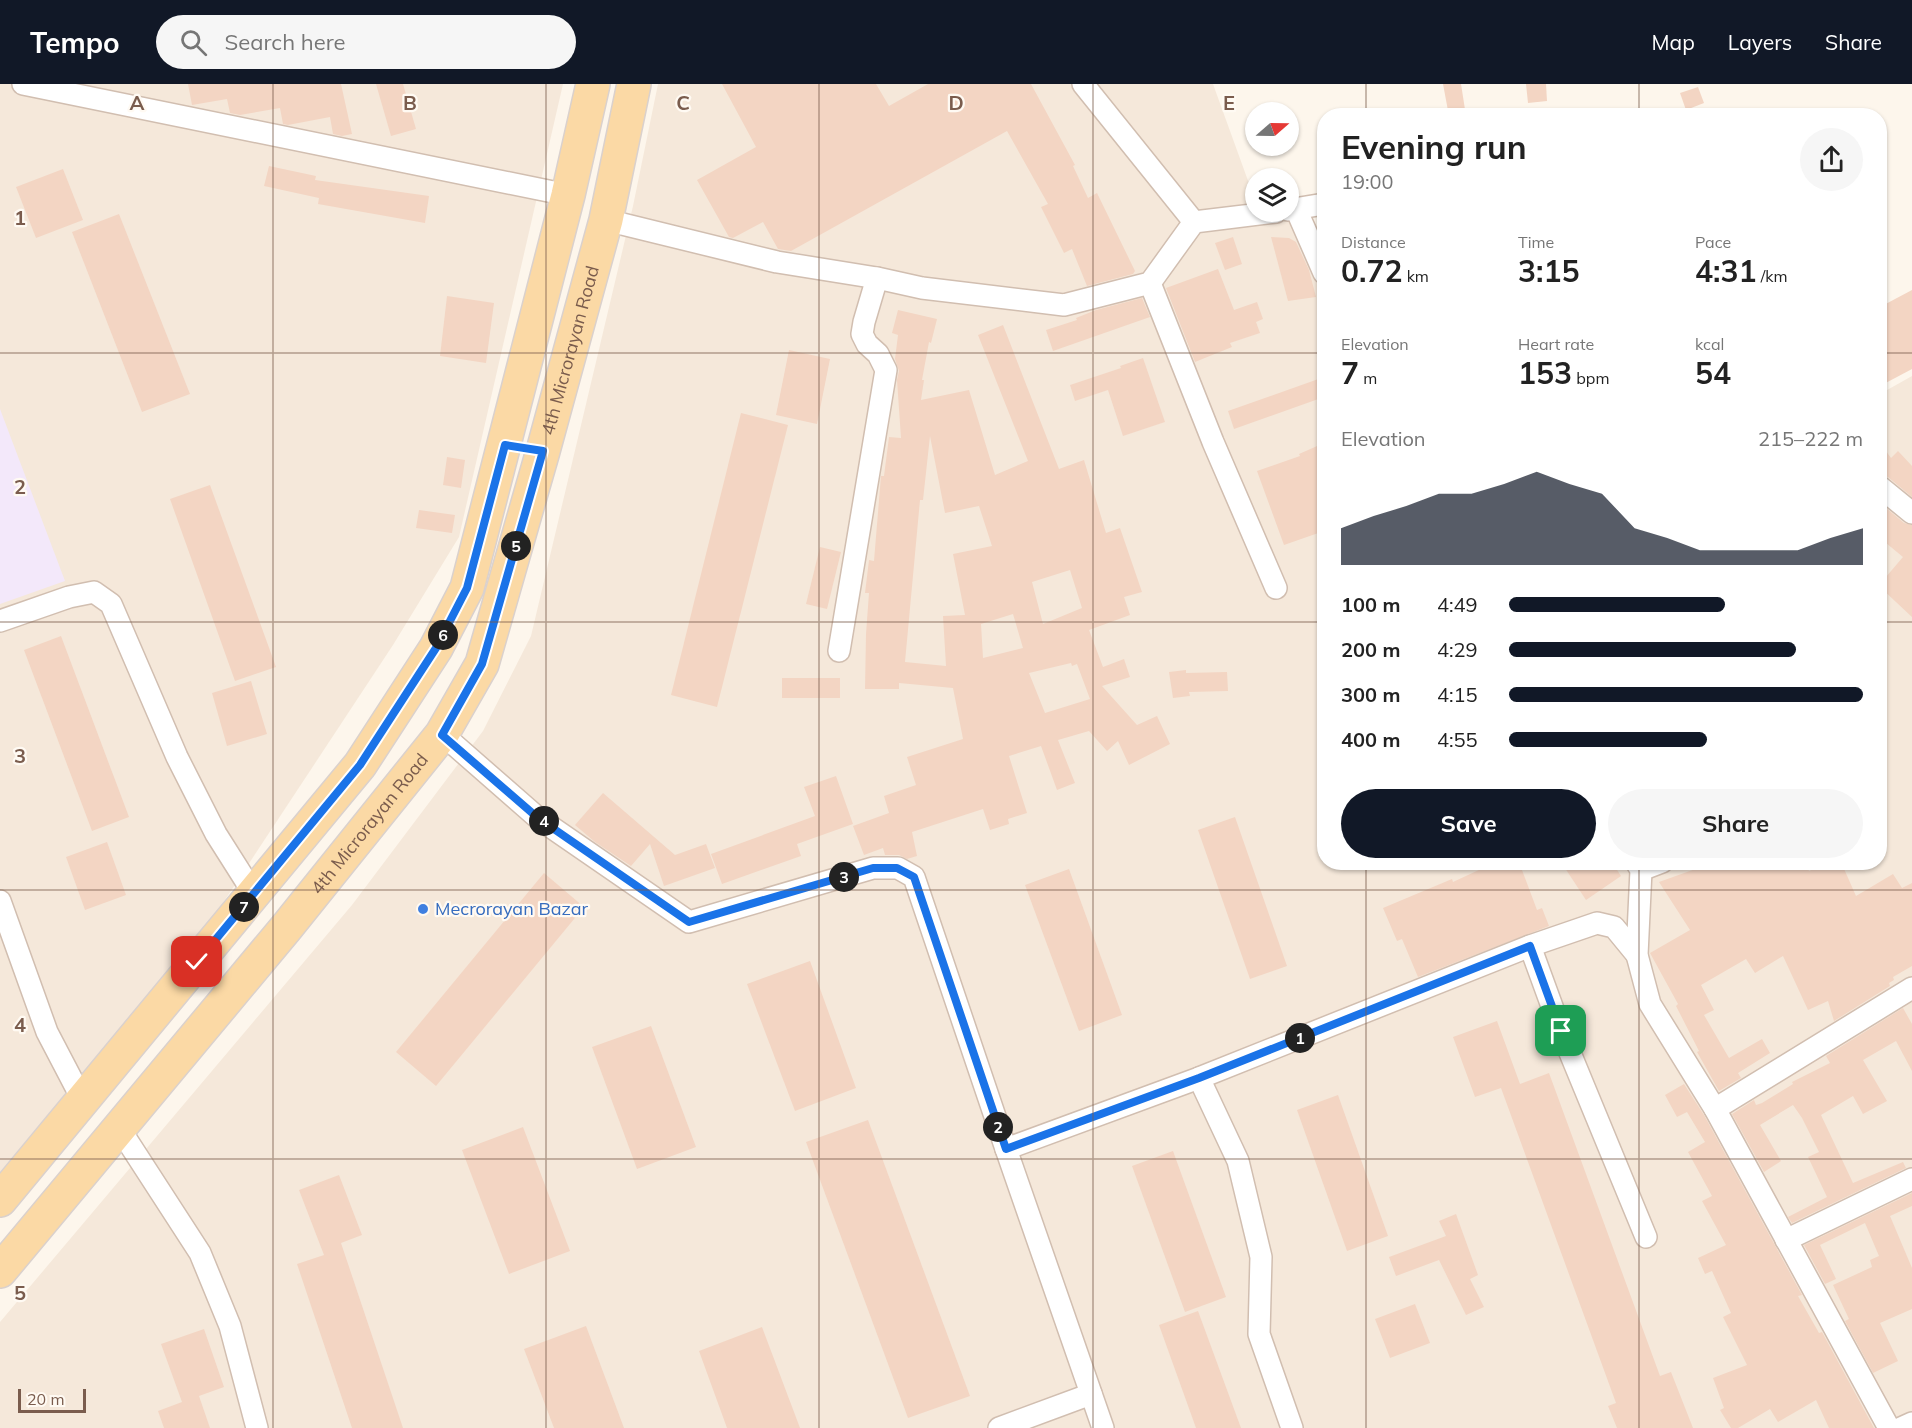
<!DOCTYPE html>
<html lang="en">
<head>
<meta charset="utf-8">
<style>
  :root { --surface:#fff; --page:#f6f6f6; --text:#222; --muted:#767676; --accent:#111827 }
  body { margin:0; font-family:Mulish,sans-serif; background:var(--page); color:var(--text); height:100vh; display:flex; flex-direction:column; font-size:22px; white-space:nowrap }
  * { box-sizing:border-box; margin:0 }
  p { font-size:20px; color:var(--muted) }
  .icon { flex:none; width:33px; height:33px; fill:none; stroke:currentColor; stroke-width:2; stroke-linecap:round; stroke-linejoin:round }
  .map { position:relative; flex:1; overflow:hidden }
  .drawer { position:absolute; left:1317px; top:24px; width:570px; height:762px; display:flex; flex-direction:column; background:var(--surface); border-radius:24px; box-shadow:0 2px 4px #0004 }
  .drawer>* { flex:none }
  .needle { width:39px; rotate:70deg }
  .controls { position:absolute; left:1245px; top:18px; display:grid; gap:12px }
  .controls a { display:grid; place-items:center; width:54px; height:54px; border-radius:50%; background:var(--surface); box-shadow:0 2px 4px #0004; font-size:30px }
  .scale { position:absolute; left:18px; bottom:15px; width:68px; box-sizing:border-box; padding-left:6px; border:3px solid #7a5c4d; border-top:0; font-size:16px; line-height:21px; white-space:nowrap; color:#7a5c4d; -webkit-text-stroke:4px #fffaf3; paint-order:stroke }
  .pin { position:absolute; display:grid; place-items:center; width:51px; height:51px; color:#fff; margin:-26px; border-radius:12px; box-shadow:0 3px 9px #0006 }
  .km { position:absolute; width:30px; height:30px; margin:-15px; border-radius:50%; background:#222; color:#fff; font-size:16px; line-height:30px; text-align:center }
  .round { display:grid; place-items:center; flex:none; width:63px; height:63px; border-radius:32px; background:var(--page) }
  .overview { display:flex; align-items:center; justify-content:space-between; height:102px; padding:0 24px }
  h1 { font-size:33px; font-weight:700; line-height:45px }
  .metrics { display:grid; grid-template-columns:repeat(3,1fr); gap:9px; height:102px; padding:6px 24px }
  .metrics div { display:grid; align-content:center }
  .metrics b { font-size:30px; font-weight:700 }
  .metrics small { font-size:16px; font-weight:400 }
  .metrics p { font-size:16px }
  .chart { height:168px; padding:12px 24px }
  .chart p { display:flex; justify-content:space-between }
  .chart svg { width:100%; height:108px; margin-top:6px; fill:var(--accent); opacity:.7 }
  .primary-button { display:flex; gap:12px; margin-top:auto; padding:12px 24px }
  .primary-button a { flex:1; height:69px; border-radius:36px; background:var(--accent); color:#fff; font-size:24px; font-weight:700; line-height:69px; text-align:center }
  .primary-button a+a { background:var(--page); color:var(--text) }
  ul { padding:0 24px; list-style:none; font-size:20px }
  li { display:grid; grid-template-columns:96px 72px 1fr; align-items:center; height:45px }
  li i { height:15px; border-radius:8px; background:var(--accent) }
  header { display:flex; align-items:center; gap:36px; box-sizing:border-box; height:84px; padding:0 30px; background:var(--accent); color:#fff }
  header strong { font-size:28px }
  nav { display:flex; gap:33px; margin-inline-start:auto; font-size:21px }
  .search { width:420px; height:54px; background:var(--page); display:flex; align-items:center; gap:15px; box-sizing:border-box; padding:0 21px; border-radius:33px; color:var(--muted); font-size:22px }
  .map>svg:first-child { display:block }
</style>
</head>
<body>
<header>
<strong>Tempo</strong>
<div class="search"><svg class="icon" aria-label="search" viewBox="0 0 24 24"><circle cx="10" cy="10" r="6"/><path d="M15 15l6 6"/></svg>Search here</div>
<nav><a>Map</a><a>Layers</a><a>Share</a></nav>
</header>
<div class="map">
<svg width="1912" height="1344" viewBox="0 0 1912 1344">
  <rect width="100%" height="100%" fill="#fdf6ec"/>
  <!-- residential -->
  <g fill="#f5e8da">
    <path d="M0 0H563L459 453 393 561 217 828 0 1088Z"/>
    <path d="M658 0H1213L1255 116 1256 128 1262 133 1300 139 1324 209V778H1880V310L1912 292V1344H0V1238L352 821 483 647 531 552 633 122Z"/>
  </g>
  <!-- education -->
  <path fill="#f3e8fa" d="M0 325 65 497 0 520Z"/>
  <!-- building -->
  <g fill="#f3d5c3" fill-rule="evenodd">
    <path d="M188 0H341L352 50 342 52 333 50 330 33 288 41 283 40 280 24 240 31 230 29 227 15 192 21Z"/>
    <path d="M376 0H403L416 45 391 52Z"/>
    <path d="M722 0H876L889 22 928 0H1031L1075 81 1073 82 1088 114 1097 109 1135 187 1133 190 1087 202 1072 165 1064 169 1041 123 1048 120 1007 47 791 167 778 165 763 138 733 154 729 153 697 96 756 63Z"/>
    <path d="M1443 0H1461L1466 32H1449Z"/>
    <path d="M1526 0H1546L1547 17 1528 19Z"/>
    <path d="M1698 3 1704 19 1686 26 1680 9Z"/>
    <path d="M269 82 316 92 315 96 429 112 425 139 318 120 319 114 264 102Z"/>
    <path d="M63 85 83 136 36 154 16 103Z"/>
    <path d="M119 130 190 310 142 328 72 148Z"/>
    <path d="M1233 153 1242 180 1225 186 1215 159Z"/>
    <path d="M1271 153 1289 154 1296 158 1309 186 1316 213 1288 217Z"/>
    <path d="M1218 185 1234 226 1257 218 1263 235 1256 238 1260 249 1230 259 1232 263 1195 278 1166 204Z"/>
    <path d="M1912 206V285L1880 302V223Z"/>
    <path d="M447 212 494 219 486 279 440 272Z"/>
    <path d="M1142 214 1150 233 1053 267 1046 246 1077 236 1076 234 1096 226Z"/>
    <path d="M898 226 937 235 931 259 929 258 922 296H924L921 316 969 306 995 391 1028 377 978 251 1003 241 1059 385 1084 376 1106 449 1120 444 1142 508 1124 513 1130 531 1089 546 1103 583 1124 575 1130 593 1102 602 1137 641 1157 632 1170 660 1129 681 1118 657 1107 667 1089 647 1058 656 1075 699 1057 706 1041 662 1009 672 1027 729 1008 735 1009 740 990 746 983 725 912 748 917 772 907 775 899 771H885L883 764 864 771 853 742 889 729 884 712 916 701 907 673 963 655 953 604 899 599V605H865L866 550 869 509H865L869 476 874 477 881 392H884L889 353 901 354 897 296 899 287 895 275 898 251 892 249ZM930 352 945 429 979 422 992 462 953 470 965 531 943 532 946 582 905 578 920 416H923ZM1070 486 1082 524 1043 540 1032 498ZM1013 530 1023 564 983 574 981 540ZM1071 579 1072 582 1077 580 1090 615 1045 629 1029 589Z"/>
    <path d="M789 266 830 275 817 340 776 331Z"/>
    <path d="M1143 274 1165 338 1123 352 1108 306 1075 317 1070 301 1121 284 1120 282Z"/>
    <path d="M1324 293V313L1234 345 1228 327Z"/>
    <path d="M741 329 788 341 717 623 671 611Z"/>
    <path d="M1324 359V447L1284 461 1257 387 1300 372 1299 370Z"/>
    <path d="M1880 359 1891 374 1898 367 1912 382V413L1888 393 1880 391Z"/>
    <path d="M447 373 465 376 461 404 443 401Z"/>
    <path d="M210 401 276 583 235 597 170 415Z"/>
    <path d="M1880 419 1904 439 1912 441V533L1880 503V500L1903 473 1880 454Z"/>
    <path d="M419 426 455 431 452 449 416 444Z"/>
    <path d="M820 463 841 468 827 525 806 520Z"/>
    <path d="M61 552 129 733 92 747 24 566Z"/>
    <path d="M1186 586V589L1227 588 1228 607 1189 608 1190 612 1173 614 1169 588Z"/>
    <rect x="782" y="594" width="58" height="20"/>
    <path d="M251 597 267 650 227 662 212 609Z"/>
    <path d="M836 692 853 740 797 760 801 772 722 800 711 770 815 732 804 703Z"/>
    <path d="M603 709 675 771 706 760 715 784 664 802 650 760 631 782 595 758 575 741Z"/>
    <path d="M1235 733 1287 882 1250 895 1198 746Z"/>
    <path d="M107 758 126 811 85 826 66 773Z"/>
    <path d="M1496 778H1519L1537 826 1542 824 1549 842 1418 893 1402 855 1397 857 1383 824 1452 795 1453 798Z"/>
    <path d="M1561 778H1612L1621 792 1586 816Z"/>
    <path d="M1724 778H1805L1809 787 1829 778H1841L1856 812 1893 790 1902 804 1912 799V882L1893 893 1894 896 1889 899 1890 902 1834 937 1828 917 1808 926 1783 872 1755 889 1746 875 1701 901 1714 926 1704 931 1729 974 1762 955 1770 969 1738 989 1741 994 1719 1007 1697 968 1699 967 1676 922 1678 920 1650 869 1690 846 1659 798 1701 783 1702 786Z"/>
    <path d="M1069 785 1122 931 1079 947 1025 801Z"/>
    <path d="M544 789 584 823 436 1002 396 968Z"/>
    <path d="M810 877 856 1004 795 1027 747 900Z"/>
    <path d="M1903 924 1912 940V987L1896 957 1863 976 1887 1017 1863 1030 1853 1012 1821 1031 1853 1099 1903 1078 1906 1084 1792 1139 1788 1133 1827 1113 1808 1073 1819 1068 1802 1034 1793 1021 1760 1041 1781 1077 1764 1088 1732 1030 1754 1016 1756 1021 1762 1019 1793 1000 1792 998 1830 979 1826 972Z"/>
    <path d="M1497 937 1520 1000 1549 989 1660 1292 1671 1288 1693 1344H1617L1608 1322 1616 1319 1501 1004 1475 1013 1453 953Z"/>
    <path d="M651 942 696 1063 637 1085 592 963Z"/>
    <path d="M1684 1000 1704 1031 1802 1211 1798 1212 1819 1249 1822 1248 1874 1344H1829L1816 1316 1778 1338 1770 1325 1738 1344H1731L1720 1326 1724 1324 1713 1294 1747 1281 1723 1233 1731 1229 1712 1187 1705 1190 1698 1174 1726 1161 1702 1117 1712 1112 1688 1068 1705 1058 1687 1028 1677 1033 1665 1011Z"/>
    <path d="M1338 1011 1388 1152 1347 1167 1297 1026Z"/>
    <path d="M868 1036 970 1312 908 1334 806 1058Z"/>
    <path d="M523 1043 570 1167 509 1190 462 1066Z"/>
    <path d="M1173 1067 1226 1213 1185 1228 1132 1082Z"/>
    <path d="M339 1091 362 1151 341 1159 403 1344H352L297 1180 324 1171 299 1106Z"/>
    <path d="M1912 1109V1122L1890 1132 1912 1184V1225L1880 1239 1898 1277 1873 1289 1845 1237 1849 1235 1833 1201 1872 1183 1870 1176 1879 1172 1865 1139 1820 1161 1836 1195 1825 1200 1804 1161Z"/>
    <path d="M1456 1130 1478 1191 1470 1195 1484 1223 1466 1231 1439 1176 1396 1192 1389 1173 1446 1152 1439 1137Z"/>
    <path d="M1415 1220 1430 1259 1390 1274 1375 1235Z"/>
    <path d="M1198 1227 1241 1344H1196L1159 1241Z"/>
    <path d="M586 1242 624 1344H554L524 1265Z"/>
    <path d="M762 1243 800 1344H727L699 1267Z"/>
    <path d="M204 1245 224 1303 199 1312 210 1344H164L158 1327 182 1318 161 1260Z"/>
  </g>
  <g fill="none" stroke-linecap="round" stroke-linejoin="round">
    <!-- street casing -->
    <g stroke="#d1beb0" stroke-width="24">
      <g id="street">
        <path d="M23 0 568 111"/>
        <path d="M1083 0 1194 138"/>
        <path d="M1296 125 1324 189"/>
        <path d="M1288 126 1324 120"/>
        <path d="M606 136 777 178 877 194 922 204 1064 221 1150 199 1194 138 1276 128"/>
        <path d="M1150 199 1213 358 1276 504"/>
        <path d="M1880 403 1912 429"/>
        <path d="M0 537 69 513 94 508 111 520 177 673 216 750 254 810"/>
        <path d="M839 567 886 286 878 270 867 260 862 250 864 238 877 194"/>
        <path d="M442 650 538 734 689 838 873 784H898L914 793 1006 1065 1103 1344"/>
        <path d="M1636 778 1641 786 1637 871 1650 920 1715 1025 1889 1344"/>
        <path d="M1641 786 1662 778"/>
        <path d="M0 817 47 948 82 1015"/>
        <path d="M1530 862 1561 947 1646 1153"/>
        <path d="M1199 994 1238 1077 1261 1173 1259 1250 1292 1344"/>
        <path d="M1715 1025 1912 904"/>
        <path d="M119 1044 200 1169 230 1242 257 1344"/>
        <path d="M1006 1065 1199 994 1530 862 1597 839 1614 843 1637 871"/>
        <path d="M1786 1156 1912 1095"/>
        <path d="M999 1344 1091 1310"/>
        <path d="M1901 1344 1912 1339"/>
      </g>
    </g>
    <!-- primary casing -->
    <g stroke="#dad1cd" stroke-width="36">
      <g id="primary">
        <path d="M0 1116 360 681 436 564 467 504 568 111 593 0"/>
        <path id="s1" d="M0 1187 286 844 442 650 482 580 543 367 606 136 634 0"/>
      </g>
    </g>
    <!-- street -->
    <use href="#street" stroke="#fff" stroke-width="21"/>
    <!-- primary -->
    <use href="#primary" stroke="#fbd9a5" stroke-width="33"/>
  </g>
  <g fill="none" stroke-linecap="round" stroke-linejoin="round">
    <!-- route casing -->
    <g stroke="#fff" stroke-width="12">
      <path id="route" d="M197 878 360 681 436 564 467 504 505 361 543 367 482 580 442 651 538 734 689 838 873 784H897L914 793 1006 1065 1199 994 1530 862 1561 947"/>
    </g>
    <!-- route -->
    <use href="#route" stroke="#1a73e8" stroke-width="8"/>
  </g>
  <!-- grid -->
  <path fill="none" stroke="#7a5c4d" stroke-width="1.5" stroke-opacity="0.55" d="M273 0V1344M546 0V1344M819 0V1344M1093 0V1344M1366 0V32M1639 0V32M0 269H1324M1880 269H1912M0 538H1324M1880 538H1912M1366 778V1344M1639 778V1344M0 806H1912M0 1075H1912"/>
  <!-- markers -->
  <circle fill="#3f7fe0" stroke="#fffaf3" stroke-width="2" cx="423" cy="825" r="6"/>
  <g text-anchor="middle" stroke-width="4.5" stroke-linejoin="round" paint-order="stroke">
    <!-- street labels -->
    <g font-size="18" fill="#7a5c4d" stroke="#fffaf3">
      <text dy="6" stroke="none"><textPath href="#s1" startOffset="1102">4th Microrayan Road</textPath></text>
      <text dy="6" stroke="none"><textPath href="#s1" startOffset="580">4th Microrayan Road</textPath></text>
    </g>
    <!-- shop labels -->
    <g font-size="18" fill="#366cbe" stroke="#fffaf3" text-anchor="start">
      <text x="435" y="831">Mecrorayan Bazar</text>
    </g>
  </g>
  <g font-size="20" text-anchor="middle" font-weight="bold" fill="#7a5c4d" stroke="#fffaf3" stroke-width="4.5" stroke-linejoin="round" paint-order="stroke">
    <text x="137" y="26">A</text>
    <text x="410" y="26">B</text>
    <text x="683" y="26">C</text>
    <text x="956" y="26">D</text>
    <text x="1229" y="26">E</text>
    <text x="20" y="141">1</text>
    <text x="20" y="410">2</text>
    <text x="20" y="679">3</text>
    <text x="20" y="948">4</text>
    <text x="20" y="1216">5</text>
  </g>
</svg>
<div class="controls">
<a><svg class="needle" viewBox="-14 -14 28 28"><path d="M0-13l5 13h-10z" fill="#e53935"/><path d="M0 13l5-13h-10z" fill="#767676"/></svg></a>
<a><svg class="icon" aria-label="layers" viewBox="0 0 24 24"><path d="M12 4l9 5-9 5-9-5zM3 14l9 5 9-5"/></svg></a>
</div>
<div class="scale">20 m</div>
<div class="pin" style="left:1561px;top:947px;background:#1e9e55"><svg class="icon" aria-label="arrive" viewBox="0 0 24 24"><path d="M6 21V4h12l-3 4 3 4H6"/></svg></div>
<div class="pin" style="left:197px;top:878px;background:#d93025"><svg class="icon" aria-label="check" viewBox="0 0 24 24"><path d="M5 12l5 5 9-10"/></svg></div>
<b class="km" style="left:1300px;top:954px">1</b>
<b class="km" style="left:998px;top:1043px">2</b>
<b class="km" style="left:844px;top:793px">3</b>
<b class="km" style="left:544px;top:737px">4</b>
<b class="km" style="left:516px;top:462px">5</b>
<b class="km" style="left:443px;top:551px">6</b>
<b class="km" style="left:244px;top:823px">7</b>
<section class="drawer">
<div class="overview"><div><h1>Evening run</h1><p>19:00</p></div><a class="round"><svg class="icon" aria-label="share" viewBox="0 0 24 24"><path d="M12 15V3M7 8l5-5 5 5M5 13v7h14v-7"/></svg></a></div>
<div class="metrics">
<div><p>Distance</p><b>0.72<small> km</small></b></div>
<div><p>Time</p><b>3:15</b></div>
<div><p>Pace</p><b>4:31<small> /km</small></b></div>
</div>
<div class="metrics">
<div><p>Elevation</p><b>7<small> m</small></b></div>
<div><p>Heart rate</p><b>153<small> bpm</small></b></div>
<div><p>kcal</p><b>54</b></div>
</div>
<div class="chart"><p><span>Elevation</span>215–222 m</p>
<svg viewBox="0 0 160 44" preserveAspectRatio="none"><path d="M0 44V29L10 24L20 20L30 15L40 15L50 11L60 6L70 11L80 15L90 29L100 33L110 38L120 38L130 38L140 38L150 33L160 29V44z"/></svg>
</div>
<ul>
<li><b>100 m</b>4:49<i style="width:61%"></i></li>
<li><b>200 m</b>4:29<i style="width:81%"></i></li>
<li><b>300 m</b>4:15<i style="width:100%"></i></li>
<li><b>400 m</b>4:55<i style="width:56%"></i></li>
</ul>
<div class="primary-button"><a>Save</a><a>Share</a></div>
</section>
</div>
</body>
</html>
